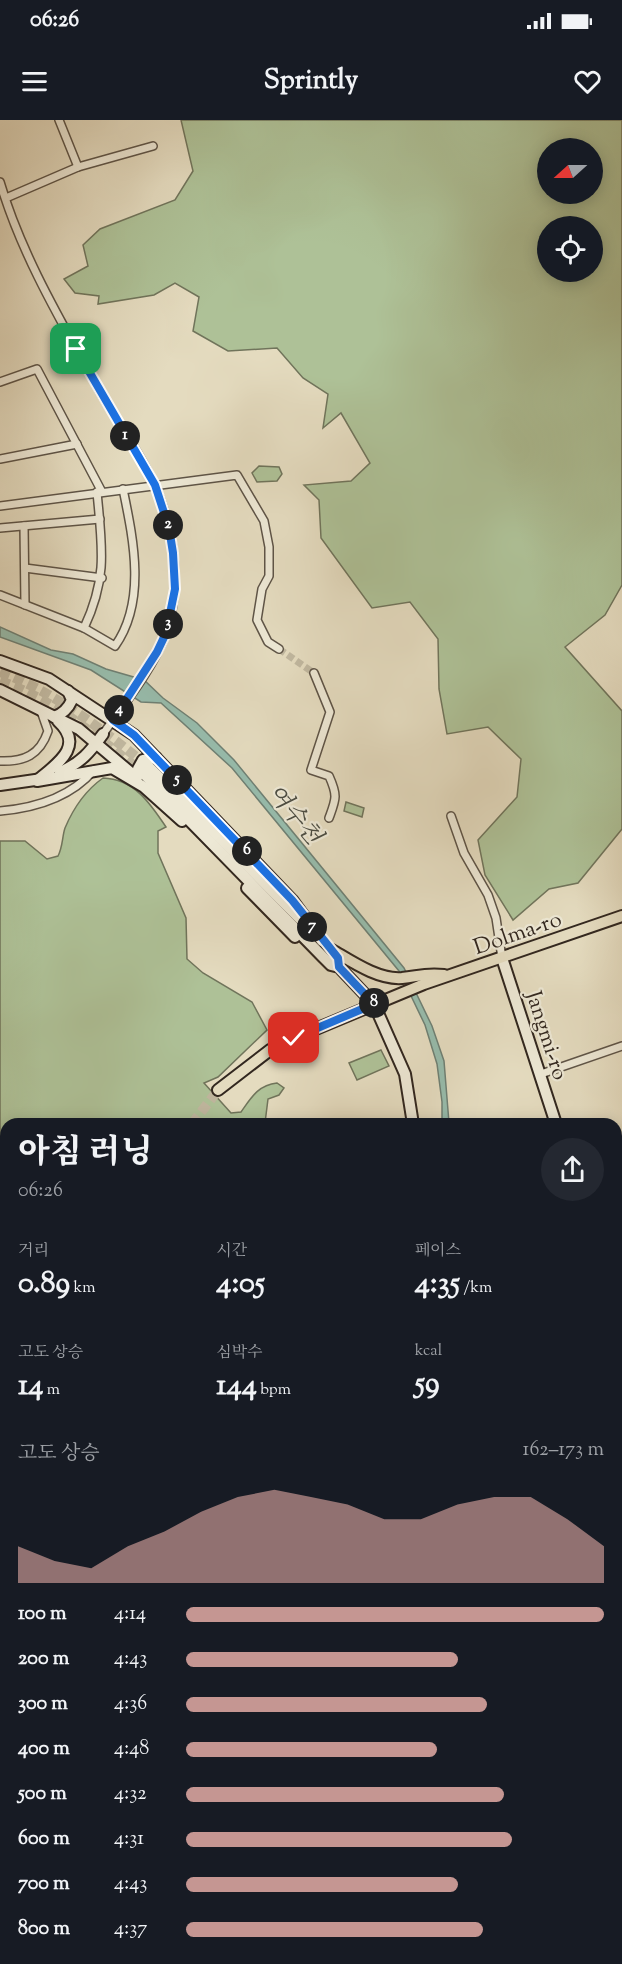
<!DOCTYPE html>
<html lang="ko">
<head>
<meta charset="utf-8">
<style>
  :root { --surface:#171b24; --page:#242831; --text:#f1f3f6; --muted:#9ea1a6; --accent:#c59692 }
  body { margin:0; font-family:"Sorts Mill Goudy","Noto Serif KR",serif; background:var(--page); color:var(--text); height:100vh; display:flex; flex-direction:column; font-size:22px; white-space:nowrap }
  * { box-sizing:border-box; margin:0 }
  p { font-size:20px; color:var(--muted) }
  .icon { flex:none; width:33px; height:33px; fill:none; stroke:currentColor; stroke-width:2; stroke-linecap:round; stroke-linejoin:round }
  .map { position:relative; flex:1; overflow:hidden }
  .drawer { position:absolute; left:0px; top:998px; width:622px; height:848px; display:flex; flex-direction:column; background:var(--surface); border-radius:18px 18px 0 0; box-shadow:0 3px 15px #0003 }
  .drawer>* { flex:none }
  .needle { width:39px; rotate:249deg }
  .tools { position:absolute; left:537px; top:18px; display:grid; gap:12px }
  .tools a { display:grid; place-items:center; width:66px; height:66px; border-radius:50%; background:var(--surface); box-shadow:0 3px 15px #0003; font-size:30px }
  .pin { position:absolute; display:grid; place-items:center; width:51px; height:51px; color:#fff; margin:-26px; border-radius:12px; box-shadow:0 3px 9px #0006 }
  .km { position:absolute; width:30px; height:30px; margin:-15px; border-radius:50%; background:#222; color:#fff; font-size:16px; line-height:30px; text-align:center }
  .round { display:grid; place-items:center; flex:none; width:63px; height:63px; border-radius:32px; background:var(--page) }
  .headline { display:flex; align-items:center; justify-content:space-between; height:102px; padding:0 18px }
  h1 { font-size:33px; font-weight:800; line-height:45px }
  .figures { display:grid; grid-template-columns:repeat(3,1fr); gap:9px; height:102px; padding:6px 18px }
  .figures div { display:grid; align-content:center }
  .figures b { font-size:30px; font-weight:800 }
  .figures small { font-size:16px; font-weight:400 }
  .figures p { font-size:16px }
  .chart { height:168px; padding:12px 18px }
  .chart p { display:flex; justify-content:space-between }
  .chart svg { width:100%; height:108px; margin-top:6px; fill:var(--accent); opacity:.7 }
  ul { padding:0 18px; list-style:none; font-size:20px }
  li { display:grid; grid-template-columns:96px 72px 1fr; align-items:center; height:45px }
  li i { height:15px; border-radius:8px; background:var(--accent) }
  .status { display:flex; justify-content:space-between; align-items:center; height:42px; padding:0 30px; background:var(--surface); direction:ltr }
  .status svg { height:16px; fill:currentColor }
  header { display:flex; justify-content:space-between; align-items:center; height:78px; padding:0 18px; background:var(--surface); font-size:27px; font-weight:800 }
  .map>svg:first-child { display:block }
</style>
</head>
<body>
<div class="status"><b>06:26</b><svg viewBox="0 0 49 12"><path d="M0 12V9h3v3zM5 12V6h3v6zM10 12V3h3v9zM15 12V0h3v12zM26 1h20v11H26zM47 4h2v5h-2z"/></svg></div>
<header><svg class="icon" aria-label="menu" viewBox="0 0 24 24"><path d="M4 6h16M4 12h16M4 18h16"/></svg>Sprintly<svg class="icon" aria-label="heart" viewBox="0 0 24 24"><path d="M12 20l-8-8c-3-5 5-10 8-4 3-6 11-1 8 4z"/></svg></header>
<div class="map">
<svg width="622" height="1844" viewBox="0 0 622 1844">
  <rect width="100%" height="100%" fill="#e4dbbf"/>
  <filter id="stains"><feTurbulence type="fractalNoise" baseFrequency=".00333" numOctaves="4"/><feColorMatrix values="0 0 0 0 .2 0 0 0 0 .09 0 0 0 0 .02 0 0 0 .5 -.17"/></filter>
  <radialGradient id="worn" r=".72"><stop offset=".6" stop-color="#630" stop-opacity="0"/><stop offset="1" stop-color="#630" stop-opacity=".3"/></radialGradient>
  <!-- green -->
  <g fill="#aec197" stroke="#70745b" stroke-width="1.5" fill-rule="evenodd">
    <path d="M181 0H622V465L605 495 565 527 622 591V709L578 763 549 769 513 800 485 755 478 720 517 677 521 639 488 607 447 614 439 569 438 519 410 482 372 488 321 418 319 380 304 365 351 361 370 343 341 293 323 308 328 274 303 258 277 228 228 231 193 211 199 177 175 163 154 175 98 184 99 176 75 173 64 159 88 146 83 125 100 109 175 80 193 51ZM548 28H592V74H548ZM548 106H592V152H548Z"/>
    <path d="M259 346 279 347 282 354 277 361 257 362 252 353Z"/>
    <path d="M103 658C134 659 150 683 166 707L158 711V733L186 798 187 839 203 853 252 882 267 910 218 957 204 963 231 993 241 992C251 978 258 965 277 963L284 968 279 975 268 979 265 1003 6 1004V1170L0 1159V721H25L47 739 58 736C63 726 62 717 65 708 73 689 86 670 103 658Z"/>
    <path d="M346 682 364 688 362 697 344 691Z"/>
    <path d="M381 930 389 946 357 960 349 943Z"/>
    <path d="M6 1450V1537L0 1538V1465Z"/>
    <path d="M0 1806 6 1811V1839H13L18 1844H0Z"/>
  </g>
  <!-- water -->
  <path fill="#97bcac" stroke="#6f8074" stroke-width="1.5" d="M0 507 51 530 73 534 106 549 144 560 163 578 197 603 234 640 404 848 432 906 444 941 449 1003H442V982L437 944 425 905 399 851 232 648 161 583 141 582 91 550 0 517Z"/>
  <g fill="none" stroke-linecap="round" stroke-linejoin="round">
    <!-- street-tunnel -->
    <path stroke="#c0b79f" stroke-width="7" stroke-dasharray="7 3.5" stroke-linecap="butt" d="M279 529 314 553"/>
    <!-- secondary-tunnel -->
    <g stroke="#c0b79f" stroke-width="10" stroke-dasharray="10 5" stroke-linecap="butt">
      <path d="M0 552C55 572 102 610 148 646"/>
      <path d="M0 561C53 579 99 618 142 652"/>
    </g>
    <!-- primary-tunnel -->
    <path stroke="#c0b79f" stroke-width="10" stroke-dasharray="10 5" stroke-linecap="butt" d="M192 1004 218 970"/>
    <!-- street casing -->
    <g stroke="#5e5447" stroke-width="10">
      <g id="street">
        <path d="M59 0 78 47 153 26"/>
        <path d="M0 62C21 134 62 203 98 268 115 299 142 335 155 366 175 411 182 467 166 513 153 549 125 583 103 614"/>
        <path d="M6 78 78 47"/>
        <path d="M0 262 37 249 102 372"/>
        <path d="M0 339 77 324"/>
        <path d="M0 386 237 355 264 401 269 427V456L262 469 257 500 268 522 279 529"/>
        <path d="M24 406 25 485"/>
        <path d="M0 408 100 399"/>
        <path d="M25 448 102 458"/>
        <path d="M0 475 84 508 115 526C147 481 133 418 123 369"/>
        <path d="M84 508C108 457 102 427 97 372"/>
        <path d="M314 553 330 592 311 650 329 656C338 676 336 679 329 698"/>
        <path d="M0 641C24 642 40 635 48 611L41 591"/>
        <path d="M0 691C35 688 70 678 94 650"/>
        <path d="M451 696 464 733 488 775 496 798 502 838"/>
        <path d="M541 954 622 926"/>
        <path d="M616 1273 622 1272"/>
        <path d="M0 1306 6 1309"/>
        <path d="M616 1491 622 1488"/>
        <path d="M616 1591 622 1606"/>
        <path d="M616 1729 622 1727"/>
        <path d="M180 1839 182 1844"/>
        <path d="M535 1839 537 1844"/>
        <path d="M301 1844 315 1839"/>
      </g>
    </g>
    <!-- secondary casing -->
    <g stroke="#32271f" stroke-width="14">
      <g id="secondary">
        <path d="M0 541 49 559 134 615 292 780 322 821"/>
        <path d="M0 570 79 609 136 657"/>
        <path d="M54 597C63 594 68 589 72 580L68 571"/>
        <path d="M148 646 300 799"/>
        <path d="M60 652C81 643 90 632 103 614"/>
        <path d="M142 652 323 837 331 845 339 847 374 884 405 954 413 1004"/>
        <path d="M137 658 138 649 143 640 156 638"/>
        <path d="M39 659C60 642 84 625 58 601"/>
        <path d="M37 661 112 648 144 667 182 701"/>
        <path d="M0 665 42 659"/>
        <path d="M247 768 295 817"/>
        <path d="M502 838 556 1004"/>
        <path d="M616 1198 622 1216"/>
        <path d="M411 1839 412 1844"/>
      </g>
    </g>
    <!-- primary casing -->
    <g stroke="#32271f" stroke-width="14">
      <g id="primary">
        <path d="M332 830C351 841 378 860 402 858 420 856 425 853 444 855"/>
        <path d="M218 970 270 930 294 918 424 864 622 796"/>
        <path d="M0 1424 6 1408"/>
      </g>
    </g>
    <!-- street -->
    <use href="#street" stroke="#ede8d5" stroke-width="7"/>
    <!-- secondary -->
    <use href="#secondary" stroke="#ede8d5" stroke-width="10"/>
    <!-- primary -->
    <use href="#primary" stroke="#e4dbbf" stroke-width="10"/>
  </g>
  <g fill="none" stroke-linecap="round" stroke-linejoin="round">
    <!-- route casing -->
    <g stroke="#fff" stroke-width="12">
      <path id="route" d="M76 229 155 365 169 408 173 433 175 469 166 513 157 532 113 600 134 615 292 780 338 838 339 847 374 884 294 918"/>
    </g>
    <!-- route -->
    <use href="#route" stroke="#1a73e8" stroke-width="8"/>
  </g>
  <g text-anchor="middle" stroke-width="4.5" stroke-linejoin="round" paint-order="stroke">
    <!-- street labels -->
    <g font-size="22" fill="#32271f" stroke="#ede8d5">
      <text transform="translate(517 812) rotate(-19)" y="8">Dolma-ro</text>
      <text transform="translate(548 915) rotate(72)" y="8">Jangmi-ro</text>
    </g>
    <!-- water labels -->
    <g font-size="24" font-style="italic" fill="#4b4c42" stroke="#ede8d5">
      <text transform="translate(295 694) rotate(50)" y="8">여수천</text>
    </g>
  </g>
  <rect width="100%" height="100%" filter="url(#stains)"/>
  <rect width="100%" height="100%" fill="url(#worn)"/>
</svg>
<div class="tools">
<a><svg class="needle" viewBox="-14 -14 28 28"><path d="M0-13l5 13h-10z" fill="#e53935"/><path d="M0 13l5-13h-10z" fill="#9ea1a6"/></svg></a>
<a><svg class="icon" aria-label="locate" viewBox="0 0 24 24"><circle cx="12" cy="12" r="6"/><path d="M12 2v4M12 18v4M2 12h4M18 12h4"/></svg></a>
</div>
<div class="pin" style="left:76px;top:229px;background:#1e9e55"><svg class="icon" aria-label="arrive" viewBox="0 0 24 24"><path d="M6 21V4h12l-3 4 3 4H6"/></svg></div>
<div class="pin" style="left:294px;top:918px;background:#d93025"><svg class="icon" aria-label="check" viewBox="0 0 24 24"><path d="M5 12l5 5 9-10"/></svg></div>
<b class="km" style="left:125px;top:316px">1</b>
<b class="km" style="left:168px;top:405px">2</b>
<b class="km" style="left:168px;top:504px">3</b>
<b class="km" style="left:119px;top:590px">4</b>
<b class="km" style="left:177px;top:660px">5</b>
<b class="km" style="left:247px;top:731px">6</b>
<b class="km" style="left:312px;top:807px">7</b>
<b class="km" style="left:374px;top:883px">8</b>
<section class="drawer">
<div class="headline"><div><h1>아침 러닝</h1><p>06:26</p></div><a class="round"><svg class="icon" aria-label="share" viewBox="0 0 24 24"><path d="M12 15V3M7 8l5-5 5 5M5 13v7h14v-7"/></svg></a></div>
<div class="figures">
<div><p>거리</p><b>0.89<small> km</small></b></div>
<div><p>시간</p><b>4:05</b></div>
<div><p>페이스</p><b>4:35<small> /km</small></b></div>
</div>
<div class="figures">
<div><p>고도 상승</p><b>14<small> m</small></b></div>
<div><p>심박수</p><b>144<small> bpm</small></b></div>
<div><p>kcal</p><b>59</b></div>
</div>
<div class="chart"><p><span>고도 상승</span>162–173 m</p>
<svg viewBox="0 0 160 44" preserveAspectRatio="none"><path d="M0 44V29L10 35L20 38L30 29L40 23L50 15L60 9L70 6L80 9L90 12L100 18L110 18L120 12L130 9L140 9L150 18L160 29V44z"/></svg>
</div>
<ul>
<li><b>100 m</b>4:14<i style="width:100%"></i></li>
<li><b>200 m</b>4:43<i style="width:65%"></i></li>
<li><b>300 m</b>4:36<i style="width:72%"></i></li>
<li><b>400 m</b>4:48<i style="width:60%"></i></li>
<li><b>500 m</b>4:32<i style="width:76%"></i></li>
<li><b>600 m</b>4:31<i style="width:78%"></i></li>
<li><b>700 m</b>4:43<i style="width:65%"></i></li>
<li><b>800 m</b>4:37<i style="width:71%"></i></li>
</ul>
</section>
</div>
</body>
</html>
